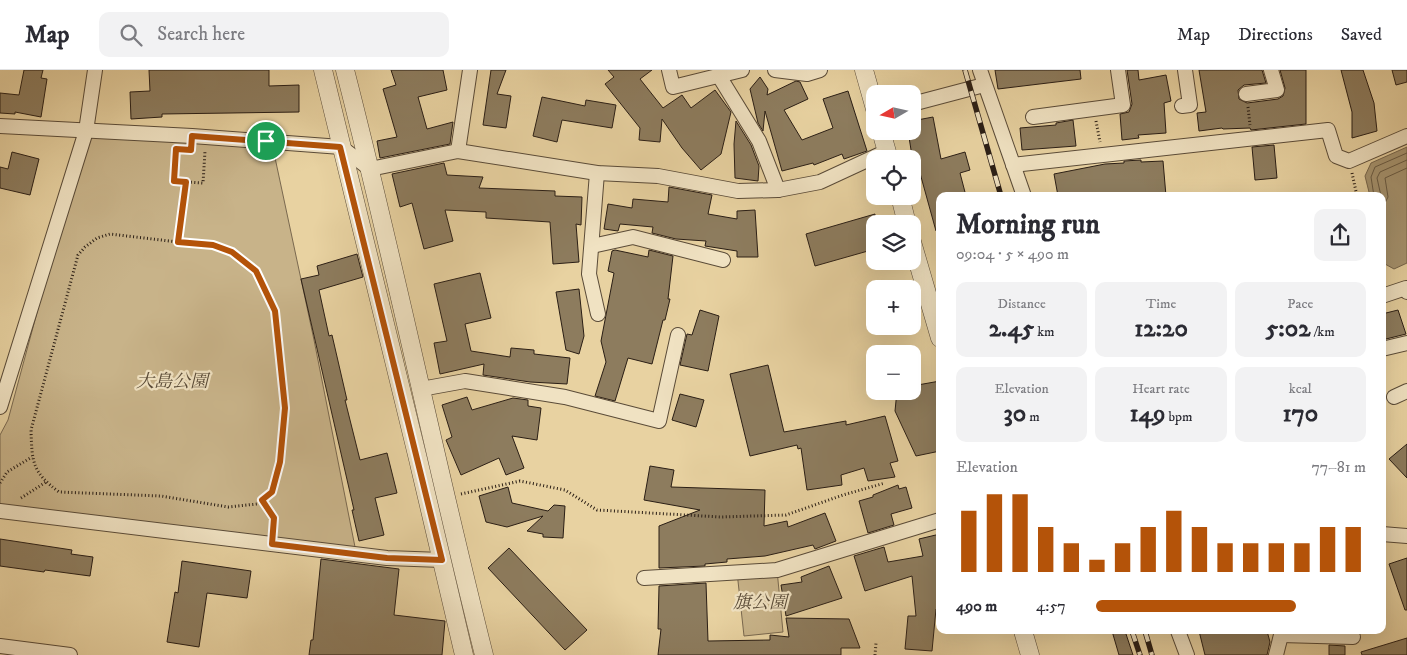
<!DOCTYPE html>
<html lang="en">
<head>
<meta charset="utf-8">
<style>
  :root { --surface:#fff; --page:#f2f2f3; --text:#2b2b33; --muted:#7c7c81; --line:#e1e1e2; --accent:#b45309 }
  body { margin:0; font-family:"IM FELL DW Pica","Noto Serif JP",serif; background:var(--page); color:var(--text); height:100vh; display:flex; flex-direction:column; font-size:19px; white-space:nowrap }
  * { box-sizing:border-box; margin:0 }
  p { font-size:16px; color:var(--muted) }
  .icon { flex:none; width:28px; height:28px; fill:none; stroke:currentColor; stroke-width:2; stroke-linecap:round; stroke-linejoin:round }
  .map { position:relative; flex:1; overflow:hidden }
  .drawer { position:absolute; left:936px; top:122px; width:450px; height:442px; display:flex; flex-direction:column; background:var(--surface); border-radius:10px; box-shadow:0 5px 20px #0002 }
  .drawer>* { flex:none }
  .needle { width:32px; rotate:261deg }
  .tools { position:absolute; left:866px; top:15px; display:grid; gap:10px }
  .tools a { display:grid; place-items:center; width:55px; height:55px; border-radius:10px; background:var(--surface); box-shadow:0 5px 20px #0002; font-size:25px }
  .pin { position:absolute; display:grid; place-items:center; width:42px; height:42px; color:#fff; margin:-21px; border:2px solid #fff; border-radius:50%; box-shadow:0 1px 5px #0007 }
  .round { display:grid; place-items:center; flex:none; width:52px; height:52px; border-radius:10px; background:var(--page) }
  .headline { display:flex; align-items:center; justify-content:space-between; height:85px; padding:0 20px }
  h1 { font-size:28px; font-weight:700; line-height:38px }
  .stats { display:grid; grid-template-columns:repeat(3,1fr); gap:8px; height:85px; padding:5px 20px }
  .stats div { display:grid; align-content:center; border-radius:10px; background:var(--page); text-align:center }
  .stats b { font-size:25px; font-weight:700 }
  .stats small { font-size:14px; font-weight:400 }
  .stats p { font-size:14px }
  .chart { height:140px; padding:10px 20px }
  .chart p { display:flex; justify-content:space-between }
  .chart svg { width:100%; height:90px; margin-top:5px; stroke:var(--accent); stroke-width:6 }
  ul { padding:0 20px; list-style:none; font-size:16px }
  li { display:grid; grid-template-columns:80px 60px 1fr; align-items:center; height:38px }
  li i { height:12px; border-radius:6px; background:var(--accent) }
  header { display:flex; align-items:center; gap:30px; box-sizing:border-box; height:70px; padding:0 25px; background:var(--surface); border-bottom:1px solid var(--line) }
  header strong { font-size:24px }
  nav { display:flex; gap:28px; margin-inline-start:auto; font-size:18px }
  .search { width:350px; height:45px; background:var(--page); display:flex; align-items:center; gap:12px; box-sizing:border-box; padding:0 18px; border-radius:10px; color:var(--muted); font-size:19px }
  .map>svg:first-child { display:block }
</style>
</head>
<body>
<header>
<strong>Map</strong>
<div class="search"><svg class="icon" aria-label="search" viewBox="0 0 24 24"><circle cx="10" cy="10" r="6"/><path d="M15 15l6 6"/></svg>Search here</div>
<nav><a>Map</a><a>Directions</a><a>Saved</a></nav>
</header>
<div class="map">
<svg width="1407" height="585" viewBox="0 0 1407 585">
  <rect width="100%" height="100%" fill="#e8d2a1"/>
  <filter id="stains"><feTurbulence type="fractalNoise" baseFrequency=".004" numOctaves="4"/><feColorMatrix values="0 0 0 0 .2 0 0 0 0 .09 0 0 0 0 .02 0 0 0 .5 -.17"/></filter>
  <radialGradient id="worn" r=".72"><stop offset=".6" stop-color="#630" stop-opacity="0"/><stop offset="1" stop-color="#630" stop-opacity=".3"/></radialGradient>
  <!-- green -->
  <g fill="#c8b389" stroke="#79684f">
    <path d="M86 61 271 69 314 270 356 482 0 439V365L8 350Z"/>
    <path d="M777 500 783 562 744 566 737 502Z"/>
  </g>
  <!-- water -->
  <path fill="#a79571" stroke="#75654c" d="M1407 77V193L1394 199 1385 194 1382 182V126H1370L1365 106 1371 93Z"/>
  <g fill="none" stroke-linecap="round" stroke-linejoin="round">
    <!-- shore -->
    <g stroke="#685a43" stroke-width="1">
      <path d="M1374 126 1371 107 1375 97 1407 83"/>
      <path d="M1381 126 1377 108 1380 102 1407 90"/>
      <path d="M1382 139 1388 127 1385 108 1407 98"/>
    </g>
  </g>
  <!-- building -->
  <g fill="#8d7c5e" stroke="#2a1e15">
    <path d="M24 0H43L41 8 47 9 41 47 15 42V44L0 43V23L19 25Z"/>
    <path d="M149 0H269V16L299 15V42L162 44V47L131 49 130 22 150 21Z"/>
    <path d="M391 0H443L447 20 418 27 427 59 453 52 450 74 380 88 377 71 397 67 383 19 396 15Z"/>
    <path d="M491 0H506L497 24 511 26 506 58 483 55Z"/>
    <path d="M608 0H652L640 9 663 38 682 25 691 38 715 20 731 42 721 84 701 100 682 78 662 49 660 72 639 70 640 58 605 14 614 7Z"/>
    <path d="M995 0H1080L1081 9 998 19Z"/>
    <path d="M1127 0H1138L1139 10 1166 5 1171 31 1164 33 1166 63 1138 65 1139 68 1122 70 1120 44 1129 42 1132 34Z"/>
    <path d="M1199 0H1262L1266 13 1244 15 1238 20 1239 29 1247 33 1278 29 1283 26 1285 18 1280 0H1306V54L1251 60 1250 58 1223 59 1222 58 1199 61 1197 43 1206 42Z"/>
    <path d="M1341 0H1363L1374 33 1377 61 1352 68V42Z"/>
    <path d="M1392 0H1407V12L1396 15Z"/>
    <path d="M760 7 768 19 767 25 796 11 800 12 808 29 784 40 802 70 833 58 823 29 848 21 867 81 844 89 842 84 814 95 813 93 782 101 765 41 763 61 758 53 750 19Z"/>
    <path d="M542 27 585 36 586 30 616 35 612 58 562 50 557 72 533 66Z"/>
    <path d="M933 47 941 89 965 82 970 100 960 103 966 126H940V161H936L915 85 912 86 908 61H912V51Z"/>
    <path d="M1073 50 1076 76 1022 80 1020 58 1056 55V53Z"/>
    <path d="M736 51 751 75 759 96 758 111 735 108 734 74Z"/>
    <path d="M1274 75 1277 108 1255 110 1252 77Z"/>
    <path d="M12 82 39 89 30 125 0 118V97L8 99Z"/>
    <path d="M1141 90V92L1163 91 1166 126H1058L1054 104 1105 94 1124 93V91Z"/>
    <path d="M444 93 447 105 483 107 479 118 555 121V126L582 127 581 155 576 154 579 192 553 194 550 152 486 148V142L445 140 453 171 424 179 412 133 400 137 392 104Z"/>
    <path d="M669 117 712 125 708 144 737 149V141L755 140 758 187H737V181L705 176 706 171 676 169 652 163 653 157 620 154 618 161 604 159 608 134 632 138 633 129 668 132Z"/>
    <path d="M875 144V179L815 196 806 164Z"/>
    <path d="M615 180 648 187 649 180 673 186 668 229H670L665 250H663L652 294 628 288 615 331 595 326 606 292 601 271 614 203 608 201 612 181Z"/>
    <path d="M357 184 363 207 319 220 329 266 332 265 347 330H345L360 390 387 383 397 423 375 428 384 465 359 471 352 440H354L301 209 319 205 317 196Z"/>
    <path d="M480 203 491 248 465 254 471 281 510 287 511 278 534 280V284L570 288 567 314 530 312 483 305 484 294 440 304 434 273 447 271 434 214Z"/>
    <path d="M579 219 584 266 579 284 566 280 556 222Z"/>
    <path d="M700 240 719 246 708 301 680 295 687 264 692 265Z"/>
    <path d="M1398 240 1406 264 1382 270V244Z"/>
    <path d="M768 295 784 362 846 351V355L885 346 898 391 890 393 895 407 868 411 864 398 841 405 842 415 807 420 801 378 798 379 797 375 750 386 730 304Z"/>
    <path d="M940 311V381L916 386 895 341 897 321H912V316Z"/>
    <path d="M680 324 704 330 696 357 672 350Z"/>
    <path d="M467 327 472 340 513 328 528 330V336L541 338 537 370 512 366 524 398 506 405 499 388 461 405 446 370 452 367 442 335Z"/>
    <path d="M1407 374V408L1389 389Z"/>
    <path d="M650 396 674 400 671 417 765 420 764 456 787 451 788 457 825 443 836 471 815 479 813 475 765 486 727 489V492L705 494V496L659 498V456L700 440 644 430Z"/>
    <path d="M898 415 899 419 906 417 912 438 891 444 894 455 868 463 859 431 873 427V425Z"/>
    <path d="M508 417 512 433 548 441 554 435 565 436 563 468 543 467V464L527 461 543 446 507 457 486 452 479 426Z"/>
    <path d="M940 464V487L937 488 940 518V539H936L932 581 905 579 908 546H916L912 506 865 521 854 486 884 477 888 492 923 486 919 469Z"/>
    <path d="M0 469 72 480 71 484 93 487 90 506 45 500 44 502 0 496Z"/>
    <path d="M509 478 587 560 565 580 488 498Z"/>
    <path d="M1407 488V540H1405L1389 494Z"/>
    <path d="M321 489 399 499 394 545 445 551 442 585H309L311 570H313Z"/>
    <path d="M182 491 251 501 247 528 207 523 199 577 167 572 175 522 178 523Z"/>
    <path d="M829 496 842 528 786 546 781 515 802 512 801 507Z"/>
    <path d="M706 513 708 571 770 570V565L789 567 786 548 849 549 860 578H841V585H658L661 559H658L659 516Z"/>
    <path d="M1112 561H1125L1133 585H1119Z"/>
    <path d="M1199 561H1267L1270 572 1267 585H1205Z"/>
    <path d="M1407 568V585H1362L1361 582Z"/>
    <path d="M1329 575 1345 576V585H1329Z"/>
  </g>
  <g fill="none" stroke-linecap="round" stroke-linejoin="round">
    <!-- minor casing -->
    <g stroke="#5a4b38" stroke-width="16">
      <g id="minor">
        <path d="M669 0 673 17 742 0"/>
        <path d="M775 0 807 4 820 0"/>
        <path d="M980 0 1024 126"/>
        <path d="M719 6 759 71 778 120"/>
        <path d="M1246 24 1277 20 1271 0"/>
        <path d="M912 34 984 15"/>
        <path d="M1182 36 1190 35 1185 0"/>
        <path d="M1033 47 1123 35 1118 0"/>
        <path d="M0 56 192 66 341 77 370 99 458 81 597 103 658 106 738 121 778 120 820 112 887 81"/>
        <path d="M458 81 470 0"/>
        <path d="M1013 95 1328 60 1336 86 1349 91 1407 66"/>
        <path d="M597 103 589 204 598 244"/>
        <path d="M592 176 633 167 723 190"/>
        <path d="M1382 226 1406 218 1407 222"/>
        <path d="M1382 279 1407 273"/>
        <path d="M421 319 465 311 565 327 659 351 678 265"/>
        <path d="M1394 327 1407 321"/>
        <path d="M0 337 86 61 95 0"/>
        <path d="M0 441 387 488 442 490"/>
        <path d="M1382 464 1407 466"/>
        <path d="M644 508 777 500 940 450"/>
        <path d="M1178 561 1187 585"/>
        <path d="M1281 561V565L1353 567"/>
        <path d="M0 576 70 585"/>
        <path d="M1276 585 1281 565"/>
      </g>
    </g>
    <!-- tertiary casing -->
    <g stroke="#5a4b38" stroke-width="19">
      <g id="tertiary">
        <path d="M323 0 418 389 464 585"/>
        <path d="M345 0C395 194 435 391 484 585"/>
        <path d="M864 0 875 39"/>
        <path d="M881 61 889 89"/>
        <path d="M900 126 907 154"/>
        <path d="M912 172 940 268"/>
        <path d="M1023 561 1030 585"/>
      </g>
    </g>
    <!-- path -->
    <g stroke="#2a1e15" stroke-width="3" stroke-dasharray="1 2.5" stroke-linecap="butt">
      <path d="M1248 37 1250 55"/>
      <path d="M1096 51 1100 72"/>
      <path d="M177 79 174 111 203 113 205 81"/>
      <path d="M1352 103 1357 126"/>
      <path d="M178 172 213 175 232 182 256 201 275 241 285 338 280 392 272 422 257 434 228 437 161 426 59 422C32 402 32 392 31 360L78 185 85 177 97 168 110 164 178 172 186 112"/>
      <path d="M0 413 7 402 32 387"/>
      <path d="M461 424 520 411 565 420 597 440 721 447 786 445 843 425 885 413"/>
      <path d="M21 428 46 412"/>
      <path d="M262 430 274 447 273 461"/>
      <path d="M875 585 876 573"/>
    </g>
    <!-- minor -->
    <use href="#minor" stroke="#f0e2c2" stroke-width="14"/>
    <!-- tertiary -->
    <use href="#tertiary" stroke="#f0e2c2" stroke-width="18"/>
    <!-- rail casing -->
    <g stroke="#2a1e15" stroke-width="5.5">
      <g id="rail">
        <path d="M965 0 1001 126"/>
        <path d="M1132 561 1140 585"/>
        <path d="M1145 561 1152 585"/>
      </g>
    </g>
    <!-- rail -->
    <use href="#rail" stroke="#f0e2c2" stroke-width="4" stroke-dasharray="11" stroke-linecap="butt"/>
  </g>
  <g fill="none" stroke-linecap="round" stroke-linejoin="round">
    <!-- route casing -->
    <g stroke="#fff" stroke-width="10">
      <path id="route" d="M192 66 340 77 442 490 387 488 272 474 274 448 262 430 272 422 280 392 285 338 275 241 256 201 232 182 213 175 178 172 186 112 174 111 176 79 191 80Z"/>
    </g>
    <!-- route -->
    <use href="#route" stroke="#b45309" stroke-width="6"/>
  </g>
  <g text-anchor="middle" stroke-width="4.5" stroke-linejoin="round" paint-order="stroke">
    <!-- park labels -->
    <g font-size="18" font-style="italic" fill="#594b38" stroke="#f0e2c2">
      <text x="172" y="317">大島公園</text>
      <text x="760" y="538">旗公園</text>
    </g>
  </g>
  <rect width="100%" height="100%" filter="url(#stains)"/>
  <rect width="100%" height="100%" fill="url(#worn)"/>
</svg>
<div class="tools">
<a><svg class="needle" viewBox="-14 -14 28 28"><path d="M0-13l5 13h-10z" fill="#e53935"/><path d="M0 13l5-13h-10z" fill="#7c7c81"/></svg></a>
<a><svg class="icon" aria-label="locate" viewBox="0 0 24 24"><circle cx="12" cy="12" r="6"/><path d="M12 2v4M12 18v4M2 12h4M18 12h4"/></svg></a>
<a><svg class="icon" aria-label="layers" viewBox="0 0 24 24"><path d="M12 4l9 5-9 5-9-5zM3 14l9 5 9-5"/></svg></a>
<a>+</a>
<a>−</a>
</div>
<div class="pin" style="left:266px;top:71px;background:#1e9e55"><svg class="icon" aria-label="arrive" viewBox="0 0 24 24"><path d="M6 21V4h12l-3 4 3 4H6"/></svg></div>
<section class="drawer">
<div class="headline"><div><h1>Morning run</h1><p>09:04 · 5 × 490 m</p></div><a class="round"><svg class="icon" aria-label="share" viewBox="0 0 24 24"><path d="M12 15V3M7 8l5-5 5 5M5 13v7h14v-7"/></svg></a></div>
<div class="stats">
<div><p>Distance</p><b>2.45<small> km</small></b></div>
<div><p>Time</p><b>12:20</b></div>
<div><p>Pace</p><b>5:02<small> /km</small></b></div>
</div>
<div class="stats">
<div><p>Elevation</p><b>30<small> m</small></b></div>
<div><p>Heart rate</p><b>149<small> bpm</small></b></div>
<div><p>kcal</p><b>170</b></div>
</div>
<div class="chart"><p><span>Elevation</span>77–81 m</p>
<svg viewBox="0 0 160 44" preserveAspectRatio="none"><path d="M5 44V14M15 44V6M25 44V6M35 44V22M45 44V30M55 44V38M65 44V30M75 44V22M85 44V14M95 44V22M105 44V30M115 44V30M125 44V30M135 44V30M145 44V22M155 44V22"/></svg>
</div>
<ul>
<li><b>490 m</b>4:57<i style="width:74%"></i></li>
</ul>
</section>
</div>
</body>
</html>
